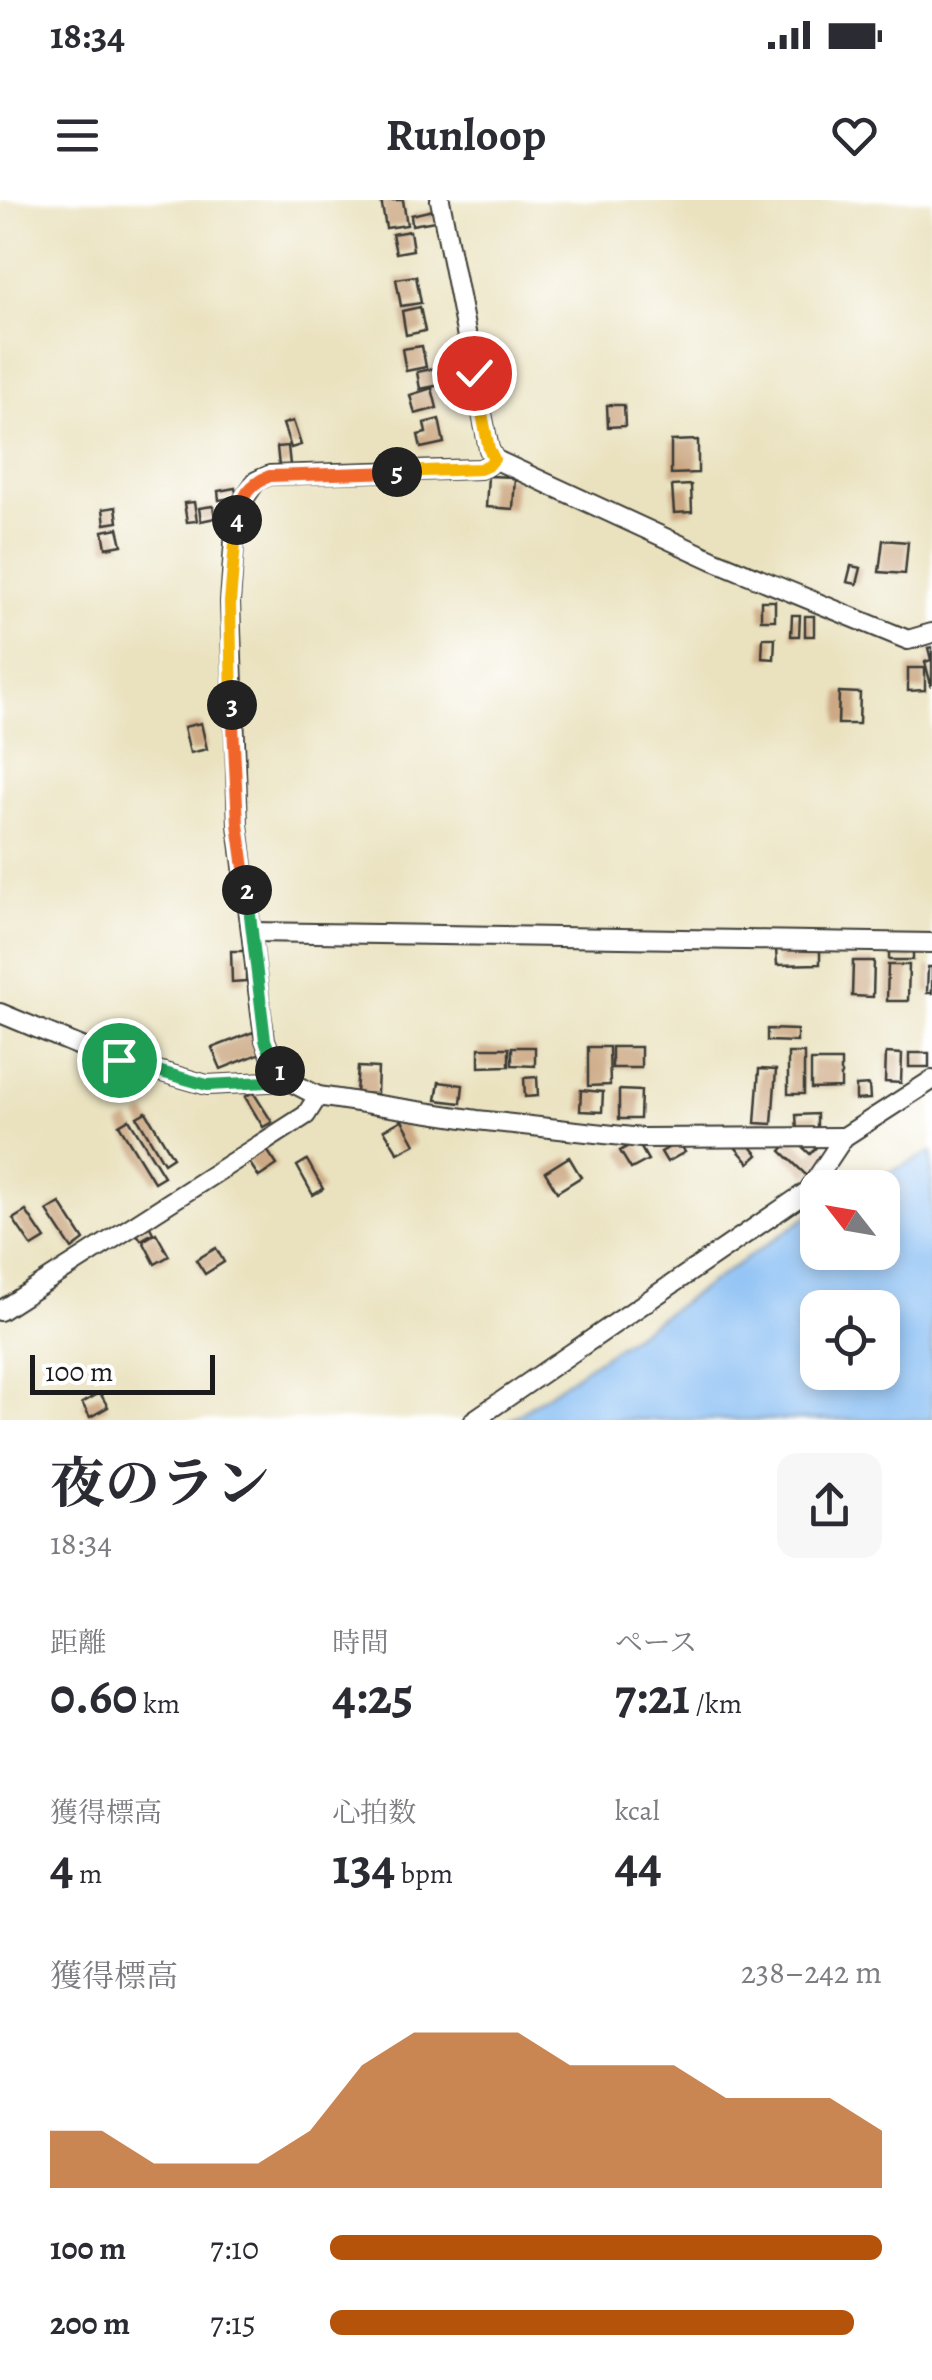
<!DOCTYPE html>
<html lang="ja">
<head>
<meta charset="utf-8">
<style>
  :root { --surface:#fff; --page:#f7f7f7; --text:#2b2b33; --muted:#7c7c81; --accent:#b45309 }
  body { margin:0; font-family:Alegreya,"Noto Serif JP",serif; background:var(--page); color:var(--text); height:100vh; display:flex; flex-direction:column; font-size:38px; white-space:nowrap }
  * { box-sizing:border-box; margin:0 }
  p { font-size:32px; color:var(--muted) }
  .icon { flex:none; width:55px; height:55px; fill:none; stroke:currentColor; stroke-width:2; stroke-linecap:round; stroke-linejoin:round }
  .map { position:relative; height:1220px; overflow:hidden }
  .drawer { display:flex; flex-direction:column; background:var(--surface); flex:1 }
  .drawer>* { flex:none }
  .needle { width:65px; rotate:301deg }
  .controls { position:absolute; left:800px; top:970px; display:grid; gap:20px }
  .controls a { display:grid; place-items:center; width:100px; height:100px; border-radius:20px; background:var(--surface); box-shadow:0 5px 15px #0003; font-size:50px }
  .scale { position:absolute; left:30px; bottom:25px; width:185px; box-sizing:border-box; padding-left:10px; border:5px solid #1c1c1c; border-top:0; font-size:28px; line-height:35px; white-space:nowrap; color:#1c1c1c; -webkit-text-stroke:8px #fff; paint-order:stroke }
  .pin { position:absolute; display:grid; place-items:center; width:85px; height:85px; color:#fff; margin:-42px; border:5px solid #fff; border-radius:50%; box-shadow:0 2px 10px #0007 }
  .km { position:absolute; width:50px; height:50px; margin:-25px; border-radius:50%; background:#222; color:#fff; font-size:28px; line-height:50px; text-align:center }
  .round { display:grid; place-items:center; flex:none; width:105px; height:105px; border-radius:20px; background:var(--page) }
  .head { display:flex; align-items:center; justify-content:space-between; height:170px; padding:0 50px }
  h1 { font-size:55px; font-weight:700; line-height:75px }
  .metrics { display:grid; grid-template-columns:repeat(3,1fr); gap:15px; height:170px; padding:10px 50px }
  .metrics div { display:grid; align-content:center }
  .metrics b { font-size:50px; font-weight:700 }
  .metrics small { font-size:28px; font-weight:400 }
  .metrics p { font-size:28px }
  .chart { height:280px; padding:20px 50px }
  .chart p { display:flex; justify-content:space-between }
  .chart svg { width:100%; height:180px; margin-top:10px; fill:var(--accent); opacity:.7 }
  ul { padding:0 50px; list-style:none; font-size:32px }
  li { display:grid; grid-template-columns:160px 120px 1fr; align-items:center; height:75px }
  li i { height:25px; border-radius:12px; background:var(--accent) }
  .status { display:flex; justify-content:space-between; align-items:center; height:70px; padding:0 50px; background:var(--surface); direction:ltr }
  .status svg { height:28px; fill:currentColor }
  header { display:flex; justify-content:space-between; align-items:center; height:130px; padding:0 50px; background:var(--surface); font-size:45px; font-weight:700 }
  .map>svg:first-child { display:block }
</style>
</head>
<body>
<div class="status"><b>18:34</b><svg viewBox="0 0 49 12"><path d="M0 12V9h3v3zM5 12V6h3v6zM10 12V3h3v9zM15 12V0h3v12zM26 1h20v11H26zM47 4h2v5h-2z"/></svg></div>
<header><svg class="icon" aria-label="menu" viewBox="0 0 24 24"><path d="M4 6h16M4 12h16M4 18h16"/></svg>Runloop<svg class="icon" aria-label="heart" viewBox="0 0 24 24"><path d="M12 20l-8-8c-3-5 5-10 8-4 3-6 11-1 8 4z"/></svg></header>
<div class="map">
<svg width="932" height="1220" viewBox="0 0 932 1220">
  <rect width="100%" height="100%" fill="#fff"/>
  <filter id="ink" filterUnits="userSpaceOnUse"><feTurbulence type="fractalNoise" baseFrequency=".01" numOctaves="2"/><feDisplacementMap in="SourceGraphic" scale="20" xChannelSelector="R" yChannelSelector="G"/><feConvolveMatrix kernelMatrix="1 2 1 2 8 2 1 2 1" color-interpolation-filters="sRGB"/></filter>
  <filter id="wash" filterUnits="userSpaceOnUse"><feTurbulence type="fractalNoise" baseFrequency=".0048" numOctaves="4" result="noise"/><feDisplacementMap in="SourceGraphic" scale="40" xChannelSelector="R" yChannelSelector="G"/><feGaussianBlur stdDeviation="2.25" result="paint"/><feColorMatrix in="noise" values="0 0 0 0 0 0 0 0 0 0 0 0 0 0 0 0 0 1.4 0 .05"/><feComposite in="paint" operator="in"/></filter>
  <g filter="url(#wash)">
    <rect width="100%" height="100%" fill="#eae2bf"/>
    <!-- water -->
    <path fill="#83bbf3" stroke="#506c88" stroke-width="2.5" fill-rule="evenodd" d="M932 952V1220H510L817 1010 818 1052H882V988L859 987ZM818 1108H882V1172H818Z"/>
    <g id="blocks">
      <!-- building -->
      <g fill="#cca984">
        <path d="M381 0H403L407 25 386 28Z"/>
        <path d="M433 10 435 21 412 25 411 15Z"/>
        <path d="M410 31 413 50 396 53 392 34Z"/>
        <path d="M416 76 421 103 401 106 396 79Z"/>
        <path d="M420 107 425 131 406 135 402 111Z"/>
        <path d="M422 146 426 167 406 171 402 149Z"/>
        <path d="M463 163 466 180 420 189 417 172Z"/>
        <path d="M432 188 437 208 415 214 410 195Z"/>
        <path d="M607 205H624L625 226 608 227Z"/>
        <path d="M439 219 444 243 421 248 418 235 426 233 424 223Z"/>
        <path d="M293 221 301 245 291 248 283 224Z"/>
        <path d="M698 240V273L671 274V241Z"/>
        <path d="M288 246 290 265 279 267 277 247Z"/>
        <path d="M488 276 515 277 513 309 486 307Z"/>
        <path d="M691 285 692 312 674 313 672 286Z"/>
        <path d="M235 288 237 297 219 300 218 291Z"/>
        <path d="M194 302 197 321 187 322 184 303Z"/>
        <path d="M213 306 215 318 201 321 199 308Z"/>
        <path d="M116 307 118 322 105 324 103 309Z"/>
        <path d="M118 328 122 345 106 348 103 331Z"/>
        <path d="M883 340 908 342 905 374 879 372Z"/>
        <path d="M851 366 861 368 857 384 847 382Z"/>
        <rect x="761" y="401" width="14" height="19"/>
        <path d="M792 415H800L799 436H791Z"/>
        <rect x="805" y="416" width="9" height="20"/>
        <path d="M763 438H775L774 459 762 458Z"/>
        <path d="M932 447V484L931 485 925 462 931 460 928 448Z"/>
        <path d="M908 468H925V490L908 491Z"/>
        <path d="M839 492 860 493 859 524H838Z"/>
        <path d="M201 523 207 549 190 553 184 527Z"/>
        <rect x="889" y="747" width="24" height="13"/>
        <path d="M776 749H820V764L777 765Z"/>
        <path d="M231 751H246V781L232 782Z"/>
        <path d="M853 761H874L873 797 852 796Z"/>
        <path d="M888 765H909L908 801H887Z"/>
        <path d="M928 767H932V793H927Z"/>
        <path d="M767 829 797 830V842L767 841Z"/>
        <path d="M253 832 261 853 221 869 212 848Z"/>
        <path d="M512 847H535V866L512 865Z"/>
        <path d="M588 847H609L610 885 588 886Z"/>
        <rect x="612" y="847" width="29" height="21"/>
        <path d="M479 848H509V866L479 867Z"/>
        <rect x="788" y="853" width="16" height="41"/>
        <path d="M886 853 902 854 901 883 885 882Z"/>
        <rect x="909" y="853" width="20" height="14"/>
        <path d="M811 861H841V888L811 889Z"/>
        <path d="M358 867 378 868 377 894 356 893Z"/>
        <path d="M759 869 776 870 772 924 755 923Z"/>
        <path d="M537 877 538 896 525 897 524 878Z"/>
        <path d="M439 882 463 885 461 903 436 900Z"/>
        <path d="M869 885 870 899 856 900V886Z"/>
        <path d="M581 890 603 892 602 912 580 911Z"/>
        <path d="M619 890 641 891 640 919H619Z"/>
        <path d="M253 892 272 922 263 927 245 897Z"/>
        <path d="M146 912 173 957 164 963 137 917Z"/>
        <path d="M817 914V930H797L796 915Z"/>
        <path d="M129 919 164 976 154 982 119 925Z"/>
        <path d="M402 920 415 944 398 953 384 930Z"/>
        <path d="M793 938 810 954 822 941 831 951 807 976 781 951Z"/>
        <path d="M745 940 758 955 749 963 736 948Z"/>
        <path d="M637 941 648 960 631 969 620 951Z"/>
        <path d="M679 942 685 952 667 962 661 952Z"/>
        <path d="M265 947 277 965 259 977 247 959Z"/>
        <path d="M569 957 581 977 557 992 545 972Z"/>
        <path d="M307 960 323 989 313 995 297 966Z"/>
        <path d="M60 1003 84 1040 72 1049 47 1011Z"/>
        <path d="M26 1011 45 1039 32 1047 13 1019Z"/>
        <path d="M148 1023 153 1033 141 1040 135 1031Z"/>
        <path d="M156 1033 169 1056 155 1064 143 1041Z"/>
        <path d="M216 1048 224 1062 205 1074 196 1060Z"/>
        <path d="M100 1193 108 1207 90 1217 82 1203Z"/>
      </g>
    </g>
  </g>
  <g filter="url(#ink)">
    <use href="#blocks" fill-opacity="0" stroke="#3b3a34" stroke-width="2.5"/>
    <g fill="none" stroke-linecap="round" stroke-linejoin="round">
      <!-- minor casing -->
      <g stroke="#3b3a34" stroke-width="22">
        <g id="minor">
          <path d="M440 0 489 249 494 259 713 360 908 440 932 433"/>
          <path d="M494 259 489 265 480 269 270 275 256 281 240 305 235 331 230 402 238 625 261 814 265 840 274 863 289 881 318 896 477 920 641 938 844 937"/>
          <path d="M252 732 932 743"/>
          <path d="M0 813 99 854 207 885 289 881"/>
          <path d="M0 1111 306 915 318 896"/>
          <path d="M474 1220 808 991 844 937 932 880"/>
        </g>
      </g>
      <!-- minor -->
      <use href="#minor" stroke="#fff" stroke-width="18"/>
    </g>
  </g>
  <g fill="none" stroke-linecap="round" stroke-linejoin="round" filter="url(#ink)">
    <!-- split-1 casing -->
    <g stroke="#fff" stroke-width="20">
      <path id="split-1" d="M119 860 207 885 289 881 280 871"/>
    </g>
    <!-- split-2 casing -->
    <g stroke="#fff" stroke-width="20">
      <path id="split-2" d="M247 690 265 840 274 863 280 871"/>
    </g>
    <!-- split-3 casing -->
    <g stroke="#fff" stroke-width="20">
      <path id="split-3" d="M232 505 238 624 247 690"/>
    </g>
    <!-- split-4 casing -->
    <g stroke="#fff" stroke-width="20">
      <path id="split-4" d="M232 505 230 402 237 320"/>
    </g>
    <!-- split-5 casing -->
    <g stroke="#fff" stroke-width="20">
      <path id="split-5" d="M237 320C242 297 248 284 270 276L397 272"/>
    </g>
    <!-- split-6 casing -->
    <g stroke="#fff" stroke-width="20">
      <path id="split-6" d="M397 272 480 269 489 265 494 259 489 249 474 173"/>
    </g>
    <!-- split-1 -->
    <use href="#split-1" stroke="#22a559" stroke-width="12"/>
    <!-- split-2 -->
    <use href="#split-2" stroke="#22a559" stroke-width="12"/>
    <!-- split-3 -->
    <use href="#split-3" stroke="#f0652b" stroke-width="12"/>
    <!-- split-4 -->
    <use href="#split-4" stroke="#f5b400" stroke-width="12"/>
    <!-- split-5 -->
    <use href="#split-5" stroke="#f0652b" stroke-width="12"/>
    <!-- split-6 -->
    <use href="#split-6" stroke="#f5b400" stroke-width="12"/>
  </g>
</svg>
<div class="controls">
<a><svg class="needle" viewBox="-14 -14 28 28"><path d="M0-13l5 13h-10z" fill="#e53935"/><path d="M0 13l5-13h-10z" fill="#7c7c81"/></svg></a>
<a><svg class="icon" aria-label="locate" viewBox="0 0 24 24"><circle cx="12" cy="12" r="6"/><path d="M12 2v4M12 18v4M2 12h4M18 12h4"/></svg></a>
</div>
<div class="scale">100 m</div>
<div class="pin" style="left:119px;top:860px;background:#1e9e55"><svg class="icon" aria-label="arrive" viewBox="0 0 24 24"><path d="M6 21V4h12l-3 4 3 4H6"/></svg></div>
<div class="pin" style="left:474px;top:173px;background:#d93025"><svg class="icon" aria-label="check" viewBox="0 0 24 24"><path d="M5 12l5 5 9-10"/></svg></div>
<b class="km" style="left:280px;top:871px">1</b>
<b class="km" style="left:247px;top:690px">2</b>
<b class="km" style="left:232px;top:505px">3</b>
<b class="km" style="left:237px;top:320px">4</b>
<b class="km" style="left:397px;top:272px">5</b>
</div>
<section class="drawer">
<div class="head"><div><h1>夜のラン</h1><p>18:34</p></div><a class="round"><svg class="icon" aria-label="share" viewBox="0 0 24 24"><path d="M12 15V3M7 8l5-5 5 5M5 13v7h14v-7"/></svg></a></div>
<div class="metrics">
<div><p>距離</p><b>0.60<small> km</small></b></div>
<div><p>時間</p><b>4:25</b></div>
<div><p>ペース</p><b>7:21<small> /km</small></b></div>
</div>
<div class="metrics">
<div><p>獲得標高</p><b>4<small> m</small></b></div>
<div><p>心拍数</p><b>134<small> bpm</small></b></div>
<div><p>kcal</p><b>44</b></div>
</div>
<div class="chart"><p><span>獲得標高</span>238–242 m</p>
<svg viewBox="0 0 160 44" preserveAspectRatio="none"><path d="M0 44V30L10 30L20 38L30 38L40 38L50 30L60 14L70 6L80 6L90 6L100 14L110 14L120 14L130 22L140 22L150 22L160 30V44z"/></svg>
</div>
<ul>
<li><b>100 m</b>7:10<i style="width:100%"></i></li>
<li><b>200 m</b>7:15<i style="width:95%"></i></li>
</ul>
</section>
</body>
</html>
